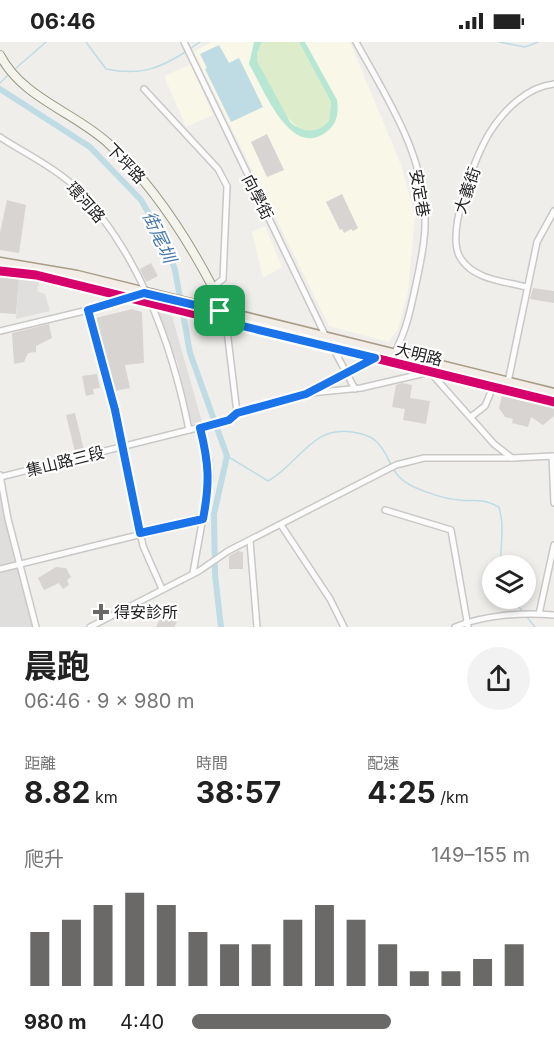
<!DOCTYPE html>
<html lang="zh-TW">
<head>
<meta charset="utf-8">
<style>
  :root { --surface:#fff; --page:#f2f2f2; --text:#222; --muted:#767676; --accent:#6a6968 }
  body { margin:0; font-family:Inter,"Noto Sans TC",sans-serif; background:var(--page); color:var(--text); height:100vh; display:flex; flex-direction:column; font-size:22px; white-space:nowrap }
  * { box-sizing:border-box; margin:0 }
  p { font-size:20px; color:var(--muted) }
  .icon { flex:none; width:33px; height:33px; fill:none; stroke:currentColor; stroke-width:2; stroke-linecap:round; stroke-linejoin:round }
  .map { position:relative; height:585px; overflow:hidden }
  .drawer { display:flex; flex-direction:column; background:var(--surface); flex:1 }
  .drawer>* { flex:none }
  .buttons { position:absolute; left:482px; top:513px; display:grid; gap:12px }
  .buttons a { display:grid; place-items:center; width:54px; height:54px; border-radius:50%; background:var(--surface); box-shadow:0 3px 9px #0003; font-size:30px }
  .pin { position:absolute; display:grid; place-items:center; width:51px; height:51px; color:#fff; margin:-26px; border-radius:12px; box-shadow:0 3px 9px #0006 }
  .round { display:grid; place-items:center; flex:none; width:63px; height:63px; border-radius:32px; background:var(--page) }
  .summary { display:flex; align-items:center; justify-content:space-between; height:102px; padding:0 24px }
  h1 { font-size:33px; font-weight:700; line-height:45px }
  .metrics { display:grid; grid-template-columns:repeat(3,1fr); gap:9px; height:102px; padding:6px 24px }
  .metrics div { display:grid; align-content:center }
  .metrics b { font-size:30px; font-weight:700 }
  .metrics small { font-size:16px; font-weight:400 }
  .metrics p { font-size:16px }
  .chart { height:168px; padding:12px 24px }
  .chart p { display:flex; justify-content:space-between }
  .chart svg { width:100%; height:108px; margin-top:6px; stroke:var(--accent); stroke-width:6 }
  ul { padding:0 24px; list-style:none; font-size:20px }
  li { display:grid; grid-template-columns:96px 72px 1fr; align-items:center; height:45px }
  li i { height:15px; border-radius:8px; background:var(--accent) }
  .status { display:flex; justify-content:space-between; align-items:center; height:42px; padding:0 30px; background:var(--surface); direction:ltr }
  .status svg { height:16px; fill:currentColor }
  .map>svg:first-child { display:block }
</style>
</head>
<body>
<div class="status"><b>06:46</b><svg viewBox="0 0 49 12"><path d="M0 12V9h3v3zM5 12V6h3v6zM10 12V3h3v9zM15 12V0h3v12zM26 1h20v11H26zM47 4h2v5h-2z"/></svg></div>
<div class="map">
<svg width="554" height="585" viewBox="0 0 554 585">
  <rect width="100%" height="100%" fill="#f0eeeb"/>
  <!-- residential -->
  <path fill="#dfdedc" d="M0 445 33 585H0Z"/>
  <!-- education -->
  <g fill="#f8f7e8">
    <path d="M211 0H350L401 123 415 173 408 250 398 287 389 300 329 284 194 10Z"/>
    <path d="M191 22 213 73 186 85 164 34Z"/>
    <path d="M265 184 282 225 263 236 252 190Z"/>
  </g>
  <!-- grass -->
  <path fill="#ddeccb" d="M262 0H299L331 60 329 79C294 115 270 43 257 19V11Z"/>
  <!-- pitch -->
  <path fill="#b7e6d2" d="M254 0H262L257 11V19L290 80C303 91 317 92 329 79L331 60 299 0H305L337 58C339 71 337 83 325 91 289 116 263 45 249 22Z"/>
  <!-- parking -->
  <g fill="#e0dfde">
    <path d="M19 235 40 238 37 249 45 252 50 269 16 277Z"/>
    <path d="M157 270 172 274 202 380 192 382 177 319Z"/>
  </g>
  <!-- water -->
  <path fill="#bfdbe3" d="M219 3 229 21 239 16 263 65 231 80 205 27 207 26 200 12Z"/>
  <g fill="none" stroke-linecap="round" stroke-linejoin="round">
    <!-- stream -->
    <g stroke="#bfdbe3" stroke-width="1.5">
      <path d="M86 0 106 27C140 34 159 27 187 9"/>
      <path d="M499 0 525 5 538 0"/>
      <path d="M191 6 200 0"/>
      <path d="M15 27 46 0"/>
      <path d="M0 41 9 32"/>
      <path d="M227 414 268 439C300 421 311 384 352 390 360 391 371 394 377 400 393 417 389 434 414 445 427 451 446 457 459 458 478 460 479 455 499 465 505 486 500 501 501 524"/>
      <path d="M509 556 524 570"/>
      <path d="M526 574 535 585"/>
    </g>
    <!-- canal -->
    <path stroke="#bfdbe3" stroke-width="6" d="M0 47 90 105 141 158 165 199 175 228 190 311 227 414 214 472 215 533 221 585"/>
  </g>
  <!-- building -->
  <g fill="#d7d4d2">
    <path d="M267 92 284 128 267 135 251 100Z"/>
    <path d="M342 152 358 186 353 189 351 187 344 191 342 187 340 188 326 160Z"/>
    <path d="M7 158 26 163 19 211 0 208V191Z"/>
    <path d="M151 221 158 234 146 240 140 227Z"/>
    <path d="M0 235 19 237 16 272 0 271Z"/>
    <path d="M533 246 554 249V261L530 257Z"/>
    <path d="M132 267 142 270 144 321 125 323 130 346 115 349 96 276Z"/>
    <path d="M49 282 52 296 36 304V310L28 311 24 320 14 322 12 291Z"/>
    <path d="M97 332 100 346 93 347 94 352 86 354 82 334Z"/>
    <path d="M402 341 412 343 410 356 430 359 426 382 403 378 405 367 392 365 396 343Z"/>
    <path d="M502 354 554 366V374L543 383 531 375 528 385 512 381 513 377 505 375 499 366Z"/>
    <path d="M75 371 84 408 75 410 66 373Z"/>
    <path d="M238 509 243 510V527H229V514Z"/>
    <path d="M56 525 66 526 71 535 67 538 69 543 63 547 59 541 44 548 38 536Z"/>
    <path d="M165 568 175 573 173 578 177 580 174 585H156Z"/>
  </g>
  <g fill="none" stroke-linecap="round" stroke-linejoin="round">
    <!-- street casing -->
    <g stroke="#c9c8c7" stroke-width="8">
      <g id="street">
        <path d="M184 0 326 295"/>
        <path d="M356 0C387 56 427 116 425 183 425 202 420 223 416 242 411 266 406 290 394 312"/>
        <path d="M144 47 218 127 227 144 223 237 213 245"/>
        <path d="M0 95C24 111 51 123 73 143 138 206 172 302 189 388"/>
        <path d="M526 245C504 239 475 238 461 217 444 193 475 114 490 90 504 68 527 45 554 42"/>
        <path d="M88 268 115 368 143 504 162 547"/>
        <path d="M226 280 237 371"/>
        <path d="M0 289 88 268 144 251"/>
        <path d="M333 306 355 347"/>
        <path d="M508 340 537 200 554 169"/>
        <path d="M310 351 361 346 430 330 494 402 512 416 554 414"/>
        <path d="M472 374 485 364 493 345"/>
        <path d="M552 414 554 461"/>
        <path d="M0 433 8 477 36 585"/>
        <path d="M0 435 229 378 237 371 306 352 374 317"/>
        <path d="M385 468 451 488 468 585"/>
        <path d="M281 483 330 557 344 585"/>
        <path d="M250 499 257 585"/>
        <path d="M0 527 203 477"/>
        <path d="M193 531 210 436 209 419 199 386"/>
        <path d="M539 572 554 503"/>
        <path d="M90 585 199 529 228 509 396 423 424 416H512"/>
        <path d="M455 585C484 573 523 570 554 573"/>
      </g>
    </g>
    <!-- secondary casing -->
    <g stroke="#999a82" stroke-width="10">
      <path id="secondary" d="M0 13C23 57 75 70 109 102 151 141 184 191 211 242 218 254 220 268 226 280"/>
    </g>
    <!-- primary casing -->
    <g stroke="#a79c86" stroke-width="11">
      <g id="primary">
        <path d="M0 220 77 233 554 351"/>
        <path d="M0 229 36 233 554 360"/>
      </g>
    </g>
    <!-- street -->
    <use href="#street" stroke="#fdfcfc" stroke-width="5"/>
    <!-- secondary -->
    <use href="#secondary" stroke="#f4f4ed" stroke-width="8"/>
    <!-- primary -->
    <use href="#primary" stroke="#f3ede7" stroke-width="8"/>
    <!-- cycleway casing -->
    <g stroke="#fff" stroke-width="13">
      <path id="cycleway" d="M0 229 36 233 554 360"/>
    </g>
    <!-- cycleway -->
    <use href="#cycleway" stroke="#d6006c" stroke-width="9"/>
  </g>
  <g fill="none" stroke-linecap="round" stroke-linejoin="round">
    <!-- route casing -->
    <g stroke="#fff" stroke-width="12">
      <path id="route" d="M144 251 220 269 226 280 375 316 306 352 237 371 229 378 200 386C209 421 210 441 203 477L140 491 115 368 88 268Z"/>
    </g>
    <!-- route -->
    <use href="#route" stroke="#1a73e8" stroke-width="8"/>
  </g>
  <!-- markers -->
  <path fill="#6a6968" stroke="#fff" stroke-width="2" d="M98 561h6v6h6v6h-6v6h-6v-6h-6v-6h6z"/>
  <g text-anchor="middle" stroke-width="4.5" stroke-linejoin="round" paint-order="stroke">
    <!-- street labels -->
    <g font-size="16" fill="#222" stroke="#fff">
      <text transform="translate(126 121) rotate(46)" y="6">下坪路</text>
      <text transform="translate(467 148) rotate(-71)" y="6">大義街</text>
      <text transform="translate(420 151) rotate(80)" y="6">安定巷</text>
      <text transform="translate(258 155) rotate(63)" y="6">向學街</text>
      <text transform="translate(86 160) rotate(48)" y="6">環河路</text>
      <text transform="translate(419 312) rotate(14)" y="6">大明路</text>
      <text transform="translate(65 419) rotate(-14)" y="6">集山路三段</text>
    </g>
    <!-- poi labels -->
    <g font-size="16" fill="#222" stroke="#fff" text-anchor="start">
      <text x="114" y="576">得安診所</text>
    </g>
    <!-- water labels -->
    <g font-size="18" font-style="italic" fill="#4a7aab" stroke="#fff">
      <text transform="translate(159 195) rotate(65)" y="6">街尾圳</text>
    </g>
  </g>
</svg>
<div class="buttons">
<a><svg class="icon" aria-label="layers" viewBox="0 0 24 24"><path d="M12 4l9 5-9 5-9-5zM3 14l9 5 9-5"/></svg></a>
</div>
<div class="pin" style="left:220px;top:269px;background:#1e9e55"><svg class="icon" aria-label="arrive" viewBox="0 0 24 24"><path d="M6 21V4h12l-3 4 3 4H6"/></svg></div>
</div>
<section class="drawer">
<div class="summary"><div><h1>晨跑</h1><p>06:46 · 9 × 980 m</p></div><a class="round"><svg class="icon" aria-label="share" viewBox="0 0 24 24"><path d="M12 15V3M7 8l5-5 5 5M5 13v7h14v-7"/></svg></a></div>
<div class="metrics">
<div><p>距離</p><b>8.82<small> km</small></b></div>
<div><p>時間</p><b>38:57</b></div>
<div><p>配速</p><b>4:25<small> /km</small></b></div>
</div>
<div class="chart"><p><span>爬升</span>149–155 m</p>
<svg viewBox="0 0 160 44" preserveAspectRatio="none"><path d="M5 44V22M15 44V17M25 44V11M35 44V6M45 44V11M55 44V22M65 44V27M75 44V27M85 44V17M95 44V11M105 44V17M115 44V27M125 44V38M135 44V38M145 44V33M155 44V27"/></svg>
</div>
<ul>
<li><b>980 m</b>4:40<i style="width:59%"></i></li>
</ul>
</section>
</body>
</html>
